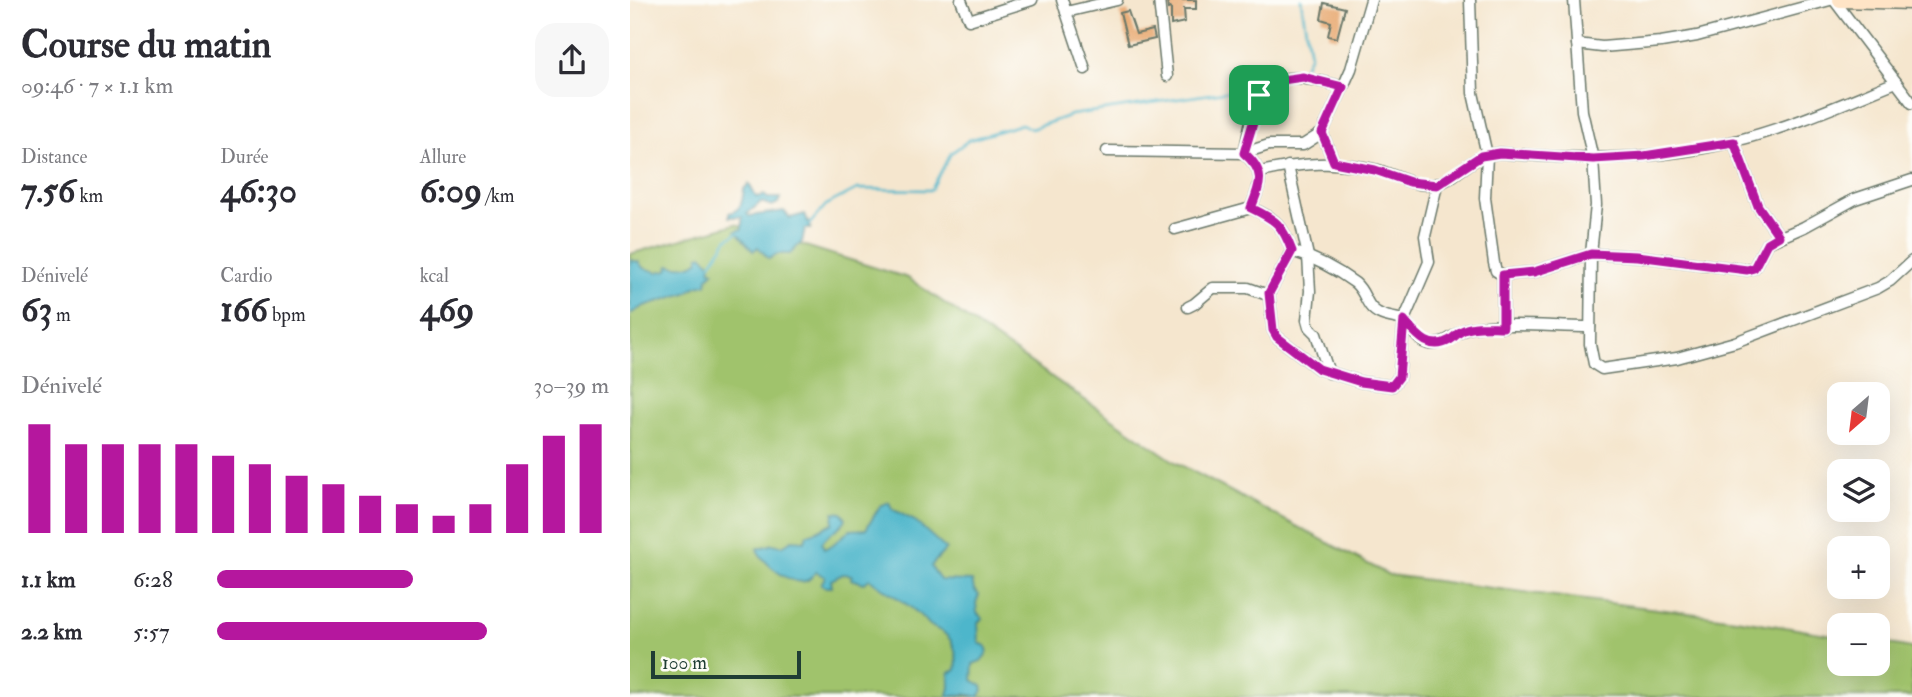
<!DOCTYPE html>
<html lang="fr">
<head>
<meta charset="utf-8">
<style>
  :root { --surface:#fff; --page:#f7f7f7; --text:#2b2b33; --muted:#7c7c81; --accent:#b5179e }
  body { margin:0; font-family:"IM FELL Double Pica",serif; background:var(--page); color:var(--text); height:100vh; display:flex; flex-direction:column; font-size:26px; white-space:nowrap }
  * { box-sizing:border-box; margin:0 }
  p { font-size:23px; color:var(--muted) }
  .icon { flex:none; width:38px; height:38px; fill:none; stroke:currentColor; stroke-width:2; stroke-linecap:round; stroke-linejoin:round }
  .map { position:relative; flex:1; overflow:hidden }
  .drawer { display:flex; flex-direction:column; background:var(--surface); width:630px }
  .drawer>* { flex:none }
  .needle { width:46px; rotate:208deg }
  .controls { position:absolute; left:1197px; top:382px; display:grid; gap:14px }
  .controls a { display:grid; place-items:center; width:63px; height:63px; border-radius:14px; background:var(--surface); box-shadow:0 7px 28px #0002; font-size:35px }
  .scale { position:absolute; left:21px; bottom:18px; width:150px; box-sizing:border-box; padding-left:7px; border:4px solid #1f3d34; border-top:0; font-size:19px; line-height:24px; white-space:nowrap; color:#1f3d34; -webkit-text-stroke:5px #fdfcf7; paint-order:stroke }
  .pin { position:absolute; display:grid; place-items:center; width:60px; height:60px; color:#fff; margin:-30px; border-radius:14px; box-shadow:0 4px 10px #0006 }
  .round { display:grid; place-items:center; flex:none; width:74px; height:74px; border-radius:21px; background:var(--page) }
  .summary { display:flex; align-items:center; justify-content:space-between; height:119px; padding:0 21px }
  h1 { font-size:38px; font-weight:700; line-height:52px }
  .figures { display:grid; grid-template-columns:repeat(3,1fr); gap:10px; height:119px; padding:7px 21px }
  .figures div { display:grid; align-content:center }
  .figures b { font-size:35px; font-weight:700 }
  .figures small { font-size:19px; font-weight:400 }
  .figures p { font-size:19px }
  .chart { height:196px; padding:14px 21px }
  .chart p { display:flex; justify-content:space-between }
  .chart svg { width:100%; height:126px; margin-top:7px; stroke:var(--accent); stroke-width:6 }
  ul { padding:0 21px; list-style:none; font-size:23px }
  li { display:grid; grid-template-columns:112px 84px 1fr; align-items:center; height:52px }
  li i { height:18px; border-radius:9px; background:var(--accent) }
  main { display:flex; flex:1; min-height:0 }
  .map>svg:first-child { display:block }
</style>
</head>
<body>
<main>
<section class="drawer">
<div class="summary"><div><h1>Course du matin</h1><p>09:46 · 7 × 1.1 km</p></div><a class="round"><svg class="icon" aria-label="share" viewBox="0 0 24 24"><path d="M12 15V3M7 8l5-5 5 5M5 13v7h14v-7"/></svg></a></div>
<div class="figures">
<div><p>Distance</p><b>7.56<small> km</small></b></div>
<div><p>Durée</p><b>46:30</b></div>
<div><p>Allure</p><b>6:09<small> /km</small></b></div>
</div>
<div class="figures">
<div><p>Dénivelé</p><b>63<small> m</small></b></div>
<div><p>Cardio</p><b>166<small> bpm</small></b></div>
<div><p>kcal</p><b>469</b></div>
</div>
<div class="chart"><p><span>Dénivelé</span>30–39 m</p>
<svg viewBox="0 0 160 44" preserveAspectRatio="none"><path d="M5 44V6M15 44V13M25 44V13M35 44V13M45 44V13M55 44V17M65 44V20M75 44V24M85 44V27M95 44V31M105 44V34M115 44V38M125 44V34M135 44V20M145 44V10M155 44V6"/></svg>
</div>
<ul>
<li><b>1.1 km</b>6:28<i style="width:50%"></i></li>
<li><b>2.2 km</b>5:57<i style="width:69%"></i></li>
</ul>
</section>
<div class="map">
<svg width="1282" height="697" viewBox="0 0 1282 697">
  <rect width="100%" height="100%" fill="#fdfcf7"/>
  <filter id="ink" filterUnits="userSpaceOnUse"><feTurbulence type="fractalNoise" baseFrequency=".0143" numOctaves="2"/><feDisplacementMap in="SourceGraphic" scale="14" xChannelSelector="R" yChannelSelector="G"/><feConvolveMatrix kernelMatrix="1 2 1 2 8 2 1 2 1" color-interpolation-filters="sRGB"/></filter>
  <filter id="wash" filterUnits="userSpaceOnUse"><feTurbulence type="fractalNoise" baseFrequency=".00686" numOctaves="4" result="noise"/><feDisplacementMap in="SourceGraphic" scale="28" xChannelSelector="R" yChannelSelector="G"/><feGaussianBlur stdDeviation="1.57" result="paint"/><feColorMatrix in="noise" values="0 0 0 0 0 0 0 0 0 0 0 0 0 0 0 0 0 1.4 0 .05"/><feComposite in="paint" operator="in"/></filter>
  <g filter="url(#wash)">
    <rect width="100%" height="100%" fill="#f5e6ce"/>
    <!-- green -->
    <path fill="#a0c36c" stroke="#608050" stroke-width="2" d="M105 224 278 278 545 462 759 575 1106 619 1209 636V663H1248V642L1282 648V697H0V254Z"/>
    <!-- water -->
    <g fill="#4db6cb" stroke="#367a80" stroke-width="2">
      <path d="M119 184 126 197 135 195 137 198H150L148 203 142 206 131 202 117 214 119 216 154 211 160 218 175 214 181 229H175L172 242 160 254H147L139 259 128 247 123 251 106 231 112 229V217H99V213C113 210 112 200 114 189Z"/>
      <path d="M72 255 81 264 80 270 84 271 78 277 77 284 67 286 56 293 14 306 0 314V260L9 262 13 268 27 272 38 270 39 265C49 267 62 267 69 260V256Z"/>
      <path d="M259 502 262 509 285 521 316 549 301 566 310 580 342 581 344 590 349 595 346 603 347 613 353 619 348 622 349 643 356 646 358 652 351 661 343 664 342 680 352 686 353 690 349 697 335 694 319 697 318 695 320 687 319 673 326 670C328 658 325 642 315 634 310 629 302 629 297 622 281 604 259 594 240 579L234 583 221 579 222 575 213 574 201 580 202 587H196L191 584 195 577 186 572C183 575 181 578 178 580 163 588 132 563 127 549L143 544 152 546 162 540 175 541 177 534H181L203 523 204 512 212 513 216 519C210 530 198 532 192 543L194 549 201 546 220 530 236 529 250 506Z"/>
    </g>
    <g fill="none" stroke-linecap="round" stroke-linejoin="round">
      <!-- stream -->
      <g stroke="#4db6cb" stroke-width="2.5">
        <path d="M670 74 680 55 671 0"/>
        <path d="M178 226 196 205 227 189 301 190 321 153 339 140 392 124 401 129 441 115 607 90 634 81 644 74H653"/>
        <path d="M81 264 98 238 109 232"/>
      </g>
    </g>
    <g id="blocks">
      <!-- building -->
      <g fill="#e9af7a">
        <path d="M537 0H566V9H554L555 22 541 25V8L538 9Z"/>
        <path d="M694 3 715 8 707 38 698 36 701 22 691 19Z"/>
        <path d="M498 11 506 34 523 30 525 39 498 45 490 13Z"/>
      </g>
    </g>
  </g>
  <g filter="url(#ink)">
    <use href="#blocks" fill-opacity="0" stroke="#6a786a" stroke-width="2"/>
    <g fill="none" stroke-linecap="round" stroke-linejoin="round">
      <!-- street casing -->
      <g stroke="#6a786a" stroke-width="13">
        <g id="street">
          <path d="M331 0 339 20 402 0"/>
          <path d="M432 0 436 12 487 0"/>
          <path d="M529 0 537 76"/>
          <path d="M944 0 952 111 963 159 966 205 961 254 960 344 964 364 972 369 1047 358 1105 342 1248 288 1260 281 1282 261"/>
          <path d="M1204 0 1282 103"/>
          <path d="M436 12 455 69"/>
          <path d="M947 44 972 47 1031 42 1067 36 1200 0"/>
          <path d="M692 133 704 162"/>
          <path d="M1104 142 1128 206 1149 236"/>
          <path d="M477 151 614 153 639 145H673L692 133 713 87"/>
          <path d="M658 166 678 256 680 291 677 320 679 327 686 334 699 373"/>
          <path d="M630 172C671 163 706 160 748 170 766 175 785 188 805 184 822 182 839 159 857 155L843 93 840 0"/>
          <path d="M807 185 795 236 799 262 774 320C780 327 788 341 796 343 814 349 825 331 841 328 880 322 921 327 960 327"/>
          <path d="M545 229 621 208C631 183 636 172 614 153 619 134 621 111 630 94 644 67 691 81 713 87L721 69 741 0"/>
          <path d="M873 275 904 272 961 254 1007 256 1117 270 1124 268 1137 243 1174 227 1225 199 1282 180"/>
          <path d="M639 293 643 330 647 337 689 369 731 382 762 386 769 377 774 320C762 317 748 317 740 306 734 297 733 290 725 283 706 269 684 258 662 251"/>
          <path d="M558 307 564 304 583 288H618L635 294 639 293 662 251C652 224 646 219 621 208"/>
          <path d="M873 327V275L866 271 864 263 855 198 857 155 870 153C949 160 1029 161 1105 141 1161 127 1214 103 1266 82"/>
        </g>
      </g>
      <!-- secondary casing -->
      <g stroke="#6a786a" stroke-width="17">
        <path id="secondary" d="M1210 0 1282 2"/>
      </g>
      <!-- street -->
      <use href="#street" stroke="#fff" stroke-width="10"/>
      <!-- secondary -->
      <use href="#secondary" stroke="#ffe4c6" stroke-width="14"/>
    </g>
  </g>
  <g fill="none" stroke-linecap="round" stroke-linejoin="round" filter="url(#ink)">
    <!-- route casing -->
    <g stroke="#fff" stroke-width="14">
      <path id="route" d="M673 77 713 87 692 133 704 162 745 170 780 182 807 185 851 156 870 153 963 159 1014 156 1104 142 1128 206 1149 236 1137 243 1124 268 1117 270 1007 256 961 254 904 272 873 275V327C861 327 845 325 834 330 828 332 825 337 820 340 799 352 787 335 774 320L769 377 762 386 731 382 689 369 647 337 643 330 639 293 662 251C652 224 646 220 621 208 631 183 636 172 614 153L633 90 652 80Z"/>
    </g>
    <!-- route -->
    <use href="#route" stroke="#b5179e" stroke-width="9"/>
  </g>
</svg>
<div class="controls">
<a><svg class="needle" viewBox="-14 -14 28 28"><path d="M0-13l5 13h-10z" fill="#e53935"/><path d="M0 13l5-13h-10z" fill="#7c7c81"/></svg></a>
<a><svg class="icon" aria-label="layers" viewBox="0 0 24 24"><path d="M12 4l9 5-9 5-9-5zM3 14l9 5 9-5"/></svg></a>
<a>+</a>
<a>−</a>
</div>
<div class="scale">100 m</div>
<div class="pin" style="left:629px;top:95px;background:#1e9e55"><svg class="icon" aria-label="arrive" viewBox="0 0 24 24"><path d="M6 21V4h12l-3 4 3 4H6"/></svg></div>
</div>
</main>
</body>
</html>
